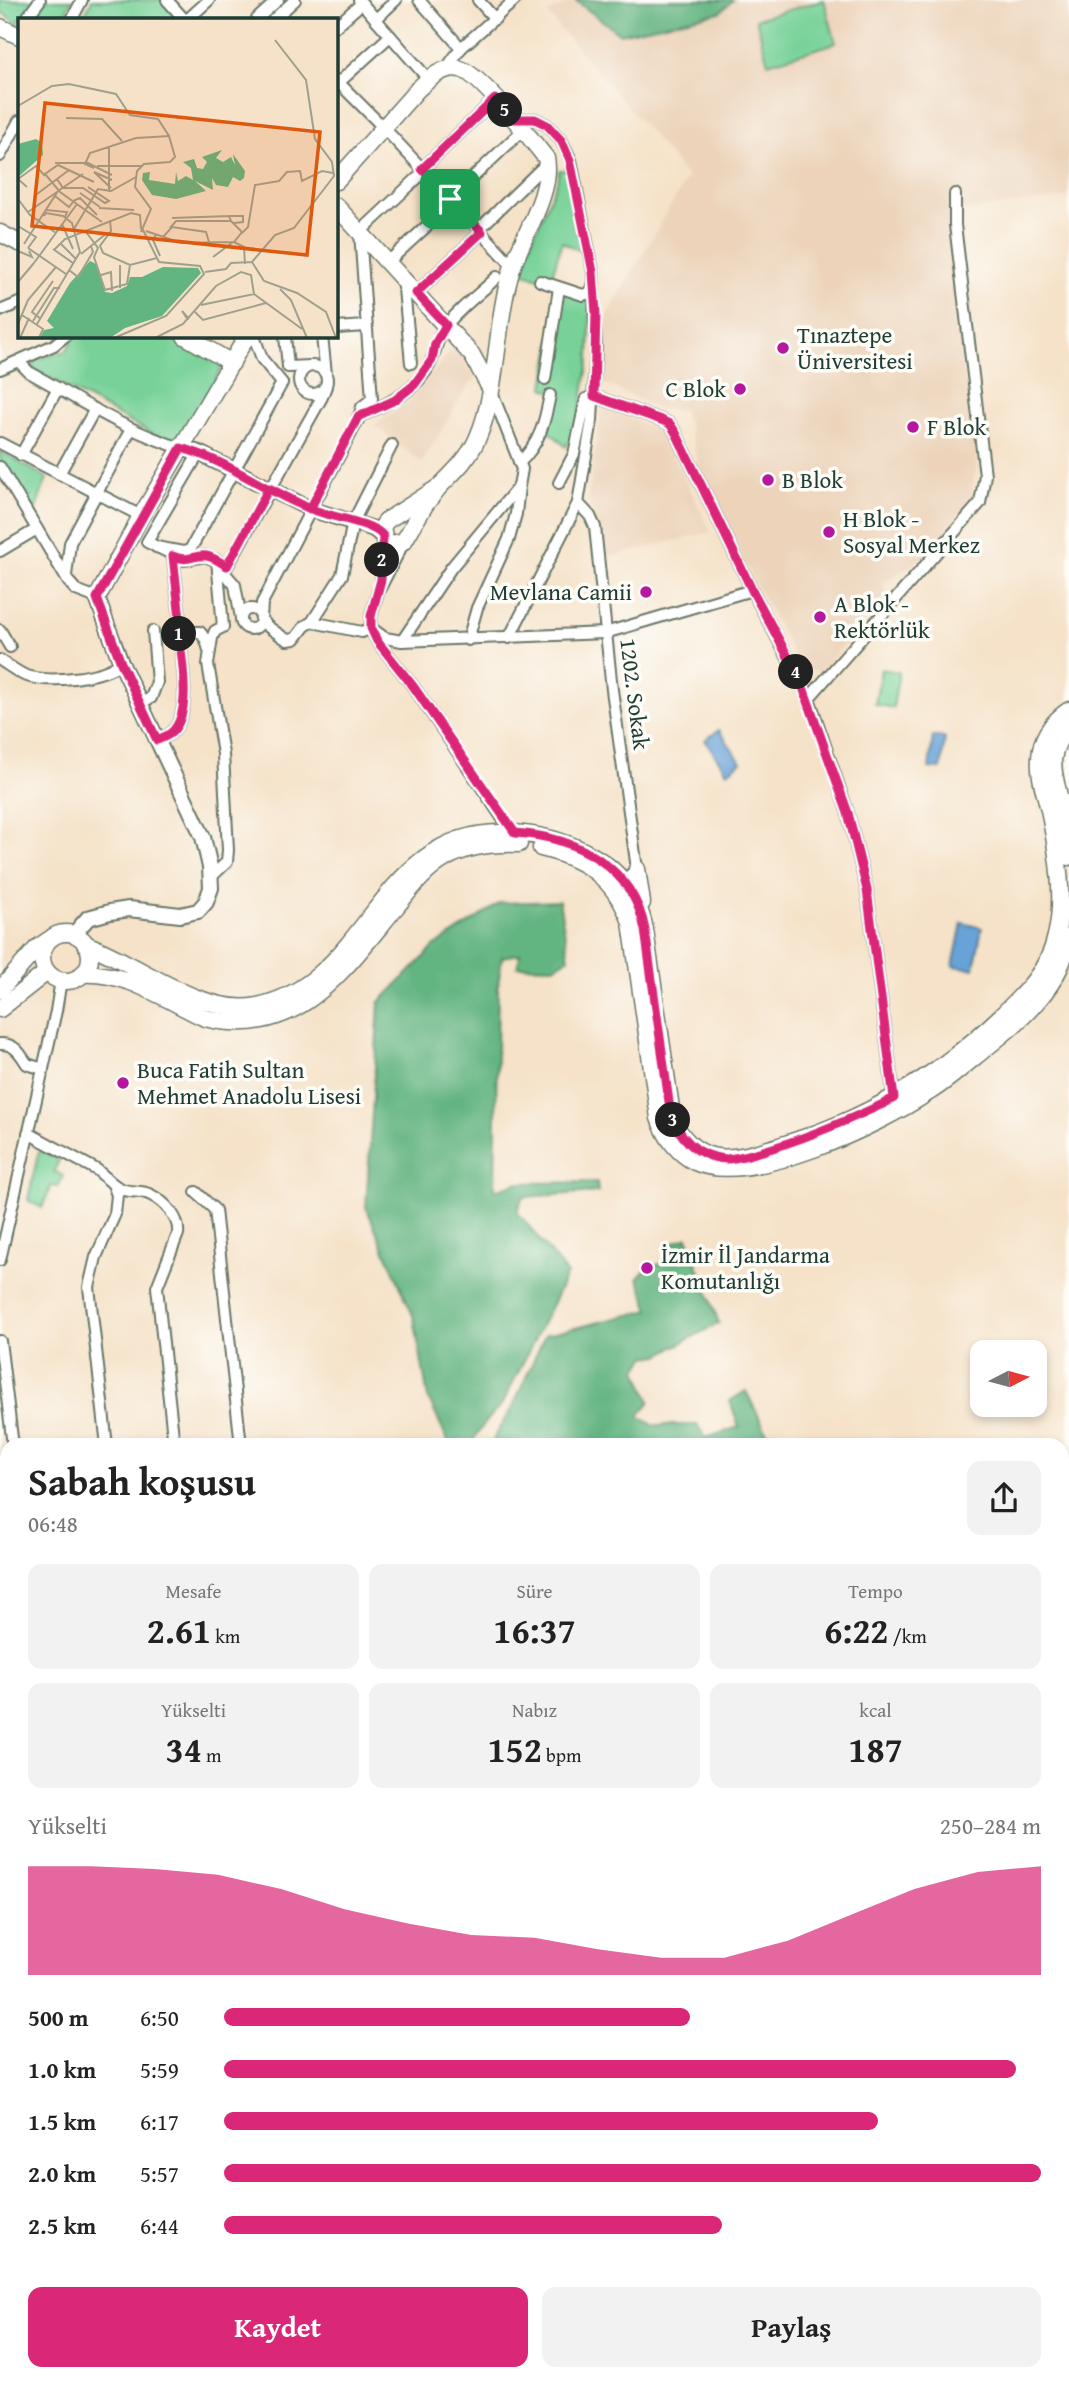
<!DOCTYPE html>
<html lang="tr">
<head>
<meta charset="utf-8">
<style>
  :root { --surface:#fff; --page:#f2f2f2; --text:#222; --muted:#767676; --accent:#db2777 }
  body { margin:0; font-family:"Gentium Book Plus",serif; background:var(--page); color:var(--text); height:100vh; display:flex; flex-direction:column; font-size:26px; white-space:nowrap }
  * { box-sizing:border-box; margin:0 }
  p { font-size:23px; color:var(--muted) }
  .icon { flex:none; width:38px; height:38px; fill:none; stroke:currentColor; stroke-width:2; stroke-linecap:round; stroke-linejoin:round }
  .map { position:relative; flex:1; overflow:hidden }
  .details { position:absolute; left:0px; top:1438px; width:1069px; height:943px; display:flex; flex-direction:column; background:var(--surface); border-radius:21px 21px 0 0; box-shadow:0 4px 10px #0003 }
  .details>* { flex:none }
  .needle { width:46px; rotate:84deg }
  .fabs { position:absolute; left:970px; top:1340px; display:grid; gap:14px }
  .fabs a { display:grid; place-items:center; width:77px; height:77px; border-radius:14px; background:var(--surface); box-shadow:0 4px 10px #0003; font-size:35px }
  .pin { position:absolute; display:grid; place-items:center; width:60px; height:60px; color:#fff; margin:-30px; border-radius:14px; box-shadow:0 4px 10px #0006 }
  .km { position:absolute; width:35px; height:35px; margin:-18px; border-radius:50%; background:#222; color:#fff; font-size:19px; line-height:35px; text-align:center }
  .round { display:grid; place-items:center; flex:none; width:74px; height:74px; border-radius:14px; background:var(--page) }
  .summary { display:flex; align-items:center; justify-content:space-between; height:119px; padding:0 28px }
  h1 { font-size:38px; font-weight:600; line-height:52px }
  .figures { display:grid; grid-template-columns:repeat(3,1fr); gap:10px; height:119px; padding:7px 28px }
  .figures div { display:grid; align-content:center; border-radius:14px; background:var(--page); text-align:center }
  .figures b { font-size:35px; font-weight:600 }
  .figures small { font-size:19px; font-weight:400 }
  .figures p { font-size:19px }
  .chart { height:196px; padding:14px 28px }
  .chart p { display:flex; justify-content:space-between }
  .chart svg { width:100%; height:126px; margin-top:7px; fill:var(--accent); opacity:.7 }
  .button { display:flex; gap:14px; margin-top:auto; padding:14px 28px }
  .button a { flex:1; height:80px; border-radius:14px; background:var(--accent); color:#fff; font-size:28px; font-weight:600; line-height:80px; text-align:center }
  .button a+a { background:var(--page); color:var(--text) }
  ul { padding:0 28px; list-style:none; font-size:23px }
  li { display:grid; grid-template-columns:112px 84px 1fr; align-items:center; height:52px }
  li i { height:18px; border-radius:9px; background:var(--accent) }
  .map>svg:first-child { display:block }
</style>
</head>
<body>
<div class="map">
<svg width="1069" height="2381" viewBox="0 0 1069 2381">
  <rect width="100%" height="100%" fill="#fdfcf7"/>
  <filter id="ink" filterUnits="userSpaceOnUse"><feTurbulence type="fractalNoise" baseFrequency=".0143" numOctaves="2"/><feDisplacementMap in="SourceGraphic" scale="14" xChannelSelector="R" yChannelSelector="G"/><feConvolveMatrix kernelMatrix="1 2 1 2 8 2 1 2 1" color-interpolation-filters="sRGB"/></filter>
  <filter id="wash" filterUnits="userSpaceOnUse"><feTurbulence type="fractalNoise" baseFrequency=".00686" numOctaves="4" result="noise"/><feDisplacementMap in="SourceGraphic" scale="28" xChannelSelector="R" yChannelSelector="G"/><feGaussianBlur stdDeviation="1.57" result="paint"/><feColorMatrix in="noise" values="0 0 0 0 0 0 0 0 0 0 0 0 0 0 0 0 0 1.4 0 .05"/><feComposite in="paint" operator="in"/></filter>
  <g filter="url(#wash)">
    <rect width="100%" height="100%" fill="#f5e2c8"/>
    <!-- built -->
    <g fill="#ecd3b9">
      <path d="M575 0 620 34 720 12 733 0H1069V197L947 213 977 464 970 502 924 557 883 583 887 595 820 672 801 668 754 582 698 462 684 410 659 409 601 382 607 315 688 177 547 13Z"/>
      <path d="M449 352 461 355 476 380 469 384 422 463 374 425 408 403Z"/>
      <path d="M602 408 656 428 667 443 711 532 607 557 588 496Z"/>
    </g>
    <!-- green -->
    <g fill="#78d298" stroke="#4c8866" stroke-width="2">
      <path d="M0 0H72L62 19H19V25L0 11Z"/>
      <path d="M92 0H167L184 19H82Z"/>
      <path d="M824 0 836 43 768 63 756 19Z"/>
      <path d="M559 170H570L585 253 562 242 550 282 519 271 557 182Z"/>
      <path d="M560 289 591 299 589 360 577 429 566 447 546 428 555 400V393L544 388Z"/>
      <path d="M75 336H184L225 362 181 441 154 435 33 369 34 360 66 351Z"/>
      <path d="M0 451 47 478 34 514 0 459Z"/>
      <path d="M881 669 899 672 893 708 875 704Z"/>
      <path d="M42 1150 59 1160 54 1171 63 1176 58 1187 51 1186 42 1208 28 1200 38 1154Z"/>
      <path d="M7 1662V1696L0 1688V1663Z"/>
    </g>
    <!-- forest -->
    <g fill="#62b480" stroke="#40785a" stroke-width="2">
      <path d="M575 0H733L720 12 620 34Z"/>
      <path d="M559 901 569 958 554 967 518 966 520 954 502 957 498 985 495 1190 517 1183 597 1182 598 1192 523 1197 517 1211 567 1274 503 1403 484 1424 470 1445H450L428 1398 414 1318 366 1207 379 1003 435 946 500 903Z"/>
      <path d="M687 1237 719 1323 659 1355 645 1357 637 1370 650 1401 639 1416 653 1425H697L706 1438 739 1427 730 1401 746 1391 773 1445H492L495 1436 513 1406 545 1335 650 1310 638 1278 646 1269 668 1261 664 1247Z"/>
    </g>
    <!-- water -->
    <g fill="#68a2d7" stroke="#447086" stroke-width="2">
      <path d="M719 730 741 762 727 772 705 740Z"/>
      <path d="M933 736 945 738 941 769 929 768Z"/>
      <path d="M962 923 982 928 974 969 953 966Z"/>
    </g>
  </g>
  <g filter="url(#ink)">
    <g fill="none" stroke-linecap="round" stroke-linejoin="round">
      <!-- minor casing -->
      <g stroke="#6a7768" stroke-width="14">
        <g id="minor">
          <path d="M167 0 184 19"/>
          <path d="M359 0 429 80"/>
          <path d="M419 0 461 48"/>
          <path d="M478 0 495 19"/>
          <path d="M26 19 40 0"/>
          <path d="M72 19 82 0"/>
          <path d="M188 19 209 0"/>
          <path d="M257 19 278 0"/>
          <path d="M274 19 295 0"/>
          <path d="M376 19 396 0"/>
          <path d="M336 26 362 3"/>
          <path d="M446 69 461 48 515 0"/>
          <path d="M336 80 383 127 513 266"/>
          <path d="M336 85 390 36"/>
          <path d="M0 156 19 121"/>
          <path d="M422 169 495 99"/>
          <path d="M450 199 523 130"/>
          <path d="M479 229 547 163"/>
          <path d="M388 262 453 202"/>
          <path d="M403 278 411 363"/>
          <path d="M540 281 583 295 590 293 593 284"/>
          <path d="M416 293 482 232"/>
          <path d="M0 311 19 303"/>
          <path d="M336 328 366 326"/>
          <path d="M285 336 288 367 310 366"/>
          <path d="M322 336 326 374"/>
          <path d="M19 362 29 372C78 399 127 432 181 448"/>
          <circle cx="313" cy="380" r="14"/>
          <path d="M0 369 54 345 65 336"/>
          <path d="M545 379 559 288"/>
          <path d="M491 390 522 469 519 486"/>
          <path d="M358 417C387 404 417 392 431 362 436 350 437 338 445 327 459 308 481 293 497 277"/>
          <path d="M0 443 141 516"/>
          <path d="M392 445 353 522 342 575 312 622 305 626 295 639 287 640 267 626 261 618 262 603 358 420 362 407 372 399 360 232 425 171"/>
          <path d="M199 453 147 542 184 560 205 556 222 563"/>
          <path d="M21 455 58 388"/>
          <path d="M519 463C540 444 545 421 550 395"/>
          <path d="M0 467 68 581 76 590 97 598"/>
          <path d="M59 474 95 409"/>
          <path d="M559 483 574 454 586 399 594 396 661 420 670 424 676 433 752 590 809 698 848 813 867 890 894 1098"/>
          <path d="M578 503 590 516 595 527 612 690 637 869 618 885"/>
          <path d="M405 540 378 592 371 616V628L377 641 413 686 516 838"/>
          <path d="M156 547 183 552 190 550 282 383 262 359 254 336"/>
          <path d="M0 551 37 529"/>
          <path d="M66 576 70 543 131 429"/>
          <path d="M381 579 382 536"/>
          <circle cx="251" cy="619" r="10"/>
          <path d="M241 618 235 585 224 572 322 397 326 386"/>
          <path d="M312 622 362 632 371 628"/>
          <path d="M371 628 385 638 402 641 605 633 752 590"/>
          <path d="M0 630 10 647"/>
          <path d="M179 632H200L206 640 209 650"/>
          <path d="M509 638 578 503 592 420 596 345 593 272 571 160 561 140 547 125 535 119H513"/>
          <path d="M402 641 451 568 519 486 516 514 509 539 477 608 468 640"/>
          <path d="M0 660C8 665 16 671 24 675 48 684 101 678 121 663"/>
          <path d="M809 698 980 503 985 475 955 225V194"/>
          <path d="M140 703 151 698 157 682 153 631"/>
          <path d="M157 740C162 738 168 736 172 732 193 712 181 657 179 632L181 628 173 556"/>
          <path d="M211 877 227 862 228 850 223 754 208 664 212 638 215 631 223 627 217 560"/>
          <path d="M0 1044C14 1043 20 1053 27 1064L43 1069"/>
          <path d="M28 1133 97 1170 113 1184 117 1195 115 1214 96 1257 89 1287 107 1446"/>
          <path d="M113 1184C129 1196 138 1188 151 1195 165 1202 180 1218 178 1234L157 1287 174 1446"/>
          <path d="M196 1192 215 1210 241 1446"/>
          <path d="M0 1260 56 1011 61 980"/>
          <path d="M0 1341 13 1446"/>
          <path d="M0 1696 7 1704"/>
          <path d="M0 1841 7 1840"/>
          <path d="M0 2008 7 2026"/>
          <path d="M1062 2337 1069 2334"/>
          <path d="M398 2375 412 2381"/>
          <path d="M689 2375 691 2381"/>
          <path d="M915 2381 922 2375"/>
        </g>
      </g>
      <!-- tertiary casing -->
      <g stroke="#6a7768" stroke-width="18">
        <g id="tertiary">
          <path d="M181 448 199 453 310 509 374 529 382 536"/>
          <path d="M74 934 88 918 110 912 129 909 180 915 198 911 206 902 211 888 210 867 203 837 121 663 97 598"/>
        </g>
      </g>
      <!-- secondary casing -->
      <g stroke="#6a7768" stroke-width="19">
        <g id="secondary">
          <path d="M0 27 19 36"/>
          <path d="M336 181 418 89C429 79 444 65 460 69 478 72 533 141 546 158 553 193 522 236 512 269 495 321 499 388 478 437 470 457 454 472 439 487"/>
          <path d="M336 206 472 355 490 388"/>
          <path d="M0 233 19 243"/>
          <path d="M185 336 232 363"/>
          <path d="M439 487 425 505 404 541 392 544 385 540 382 528 386 521Z"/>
          <path d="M97 598 141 516 247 336"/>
          <path d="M1069 727C1043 755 1055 775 1062 808 1066 824 1067 841 1069 857"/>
          <path d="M541 848C586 859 614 878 631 922L659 1118C666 1137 677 1153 695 1162 750 1187 882 1124 929 1092 946 1082 961 1068 976 1056 997 1039 1021 1021 1039 999 1054 982 1065 960 1069 937"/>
          <path d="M637 869 642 903"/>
          <circle cx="66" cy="957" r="24"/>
          <path d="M85 944C137 962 201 1017 257 1006 370 983 378 829 505 833 529 833 554 838 577 848 614 864 637 889 645 930L673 1122C701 1170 733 1160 779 1146 864 1121 936 1078 1000 1017 1024 994 1049 970 1056 936 1065 900 1058 856 1051 820 1048 799 1038 779 1040 758 1041 737 1053 721 1069 710"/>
          <path d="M82 974C126 971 166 1000 205 1018 298 1041 344 969 396 907 411 889 425 870 446 858 468 846 493 843 519 844"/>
          <path d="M0 990 37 948 47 941"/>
          <path d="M0 1009 47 972"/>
        </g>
      </g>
      <!-- minor -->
      <use href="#minor" stroke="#fff" stroke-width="10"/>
      <!-- tertiary -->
      <use href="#tertiary" stroke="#fff" stroke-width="14"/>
      <!-- secondary -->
      <use href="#secondary" stroke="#fff" stroke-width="16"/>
    </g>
  </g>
  <g fill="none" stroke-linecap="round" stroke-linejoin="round" filter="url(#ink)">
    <!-- route casing -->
    <g stroke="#fff" stroke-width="14">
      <path id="route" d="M450 199 482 232 416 293 446 325 435 344 432 360 414 385 395 400 358 417 310 509 269 488 227 566C220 562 215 558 207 556 193 554 189 563 173 556L181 628 179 632C181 657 193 712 172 732 168 736 162 738 157 740L121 663 97 598 181 448C231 461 273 498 323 513 338 518 374 524 383 536L381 580 371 616V628L377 641 413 686 515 833C576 837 633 866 645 930L670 1109C677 1136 696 1157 726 1159 738 1159 751 1154 763 1151 804 1139 844 1122 883 1104L894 1098 867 890 848 813 800 679 752 590 676 433 670 424 661 420 594 396 596 313 593 272 570 160 561 140 547 125 535 119H513L495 99 422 169 450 199"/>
    </g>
    <!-- route -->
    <use href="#route" stroke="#db2777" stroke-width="9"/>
  </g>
  <!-- markers -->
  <g fill="#b5179e" stroke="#fdfcf7" stroke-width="2.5">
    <circle cx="783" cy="348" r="7"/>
    <circle cx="740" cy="389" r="7"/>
    <circle cx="913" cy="427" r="7"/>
    <circle cx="768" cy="480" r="7"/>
    <circle cx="829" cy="532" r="7"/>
    <circle cx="646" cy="592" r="7"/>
    <circle cx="820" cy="617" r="7"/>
    <circle cx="123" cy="1083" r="7"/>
    <circle cx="647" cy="1268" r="7"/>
  </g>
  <g text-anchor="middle" stroke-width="7" stroke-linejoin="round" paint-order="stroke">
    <!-- poi labels -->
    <g font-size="23" fill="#1f3d34" stroke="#fdfcf7" text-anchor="start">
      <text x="797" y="343">Tınaztepe<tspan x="797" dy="26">Üniversitesi</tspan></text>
      <text x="726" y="397" text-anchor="end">C Blok</text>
      <text x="927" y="435">F Blok</text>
      <text x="782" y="488">B Blok</text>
      <text x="843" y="527">H Blok -<tspan x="843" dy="26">Sosyal Merkez</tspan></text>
      <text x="632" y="600" text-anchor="end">Mevlana Camii</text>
      <text x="834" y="612">A Blok -<tspan x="834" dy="26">Rektörlük</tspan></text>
      <text x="137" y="1078">Buca Fatih Sultan<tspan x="137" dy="26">Mehmet Anadolu Lisesi</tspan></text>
      <text x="661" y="1263">İzmir İl Jandarma<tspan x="661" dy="26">Komutanlığı</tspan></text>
    </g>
    <!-- street labels -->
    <g font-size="23" fill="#1f3d34" stroke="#fdfcf7">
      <text transform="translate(635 694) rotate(83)" y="8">1202. Sokak</text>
    </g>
  </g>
  <!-- overview -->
  <g transform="translate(18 18)">
    <rect width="320" height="320" fill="#f5e2c8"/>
    <path d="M18 121 24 125 25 137 0 159V126ZM204 132 198 140 205 144 213 139 217 147 215 136 227 153 226 160 222 163 215 159 210 169 198 167 194 160 195 172 177 163 188 173 158 181 134 177 124 162 125 155 132 154 131 162 157 166 158 154 160 163 168 158 175 162 173 150 165 144 176 141 179 150 185 151 189 144 184 139ZM72 243 78 246 87 274 94 275 109 268 112 259H124L145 249 180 250 183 255 144 298 107 310 92 320H22L26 312 36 310 29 303 52 265Z" fill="#62b480"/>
    <path fill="none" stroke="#9fa08d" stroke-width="2" d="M0 88 34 68 51 66 98 76 112 97 140 101 151 118 157 139 152 144 126 146 119 153 117 169 133 191 123 214M48 100 84 101 104 123M37 145H70L94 157M79 148H124M76 150 67 146 72 135 118 120 152 118M39 161 45 170H65L87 185 91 183 70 169M76 164 40 147 27 156 42 174 84 204M9 169 0 161 18 148 27 158M93 170 76 154 94 162M91 174V129M62 175 82 189M19 176 51 152M37 178 51 189 55 184M0 181 12 197 38 215M55 183 62 180 79 197M81 190 116 192M28 192 49 194 47 199M10 194 39 174M211 198H225V204L216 205M92 202 93 213 82 228 85 235 112 247 139 240M44 206 55 231M0 208 18 219 10 230M152 210 158 203H213L211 198 154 200M56 211 80 171 93 173 118 159M128 213 163 225 216 224 224 214 213 203M68 214 80 230 76 239 87 272 109 266 112 247M224 215 230 209 237 167 261 163 269 154 282 153 284 163 304 153 315 155M138 216 135 222 142 238M145 219 154 209 188 214 191 224M216 224 226 229 227 246M42 225 58 241M6 226 40 173 65 156M10 230 48 256M35 231 55 245M36 232 47 221 113 195 122 197 123 211M0 233 14 239 11 233M63 236 89 215M195 239 215 224M234 244 257 217 276 210 316 158 314 144 297 121 288 62 257 22M16 245 59 186M102 247V270M51 252 60 259 75 234 73 228M187 254 208 251 213 245 234 244 246 263 279 275 308 294 318 320M83 257 93 254 94 273M0 264 16 245M262 271 273 282 289 320M183 287 236 276 284 311M177 294 185 302 248 285M4 297 25 311 21 320M23 301 14 294 35 263M170 302 164 293 171 301M15 303 36 270H42M0 306 10 282 38 249M19 306 62 234 54 205 45 198 28 195 26 198M2 320 11 300M96 320 148 298 186 256 182 248 141 244 124 210M137 320 165 306 198 268 223 254 233 257 236 276"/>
    <path fill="#de580e" fill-opacity="0.15" stroke="#de580e" stroke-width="3.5" d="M27 85 302 114 289 237 14 208Z"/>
    <rect width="320" height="320" fill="none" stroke="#1f3d34" stroke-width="3.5"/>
  </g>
</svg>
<div class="fabs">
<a><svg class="needle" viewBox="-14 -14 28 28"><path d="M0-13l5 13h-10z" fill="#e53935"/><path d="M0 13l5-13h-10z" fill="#767676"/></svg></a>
</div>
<div class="pin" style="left:450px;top:199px;background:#1e9e55"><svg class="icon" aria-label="arrive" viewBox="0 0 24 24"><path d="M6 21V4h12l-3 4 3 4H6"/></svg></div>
<b class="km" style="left:179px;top:634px">1</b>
<b class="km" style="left:382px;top:560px">2</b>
<b class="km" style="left:673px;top:1120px">3</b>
<b class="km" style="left:796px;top:672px">4</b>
<b class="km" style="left:505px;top:110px">5</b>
<section class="details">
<div class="summary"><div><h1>Sabah koşusu</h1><p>06:48</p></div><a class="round"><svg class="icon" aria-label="share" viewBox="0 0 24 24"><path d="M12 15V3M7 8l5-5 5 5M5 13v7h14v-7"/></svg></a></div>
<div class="figures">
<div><p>Mesafe</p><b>2.61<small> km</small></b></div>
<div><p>Süre</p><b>16:37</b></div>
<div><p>Tempo</p><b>6:22<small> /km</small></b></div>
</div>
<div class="figures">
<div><p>Yükselti</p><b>34<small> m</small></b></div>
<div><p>Nabız</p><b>152<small> bpm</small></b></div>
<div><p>kcal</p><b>187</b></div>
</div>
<div class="chart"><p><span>Yükselti</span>250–284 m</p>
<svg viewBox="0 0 160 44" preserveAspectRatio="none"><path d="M0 44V6L10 6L20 7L30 9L40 14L50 21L60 26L70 30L80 31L90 35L100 38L110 38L120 32L130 23L140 14L150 8L160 6V44z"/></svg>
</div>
<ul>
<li><b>500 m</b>6:50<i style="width:57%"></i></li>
<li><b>1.0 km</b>5:59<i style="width:97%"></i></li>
<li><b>1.5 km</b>6:17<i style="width:80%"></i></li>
<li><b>2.0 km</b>5:57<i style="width:100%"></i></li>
<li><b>2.5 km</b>6:44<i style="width:61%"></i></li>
</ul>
<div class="button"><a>Kaydet</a><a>Paylaş</a></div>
</section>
</div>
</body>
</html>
